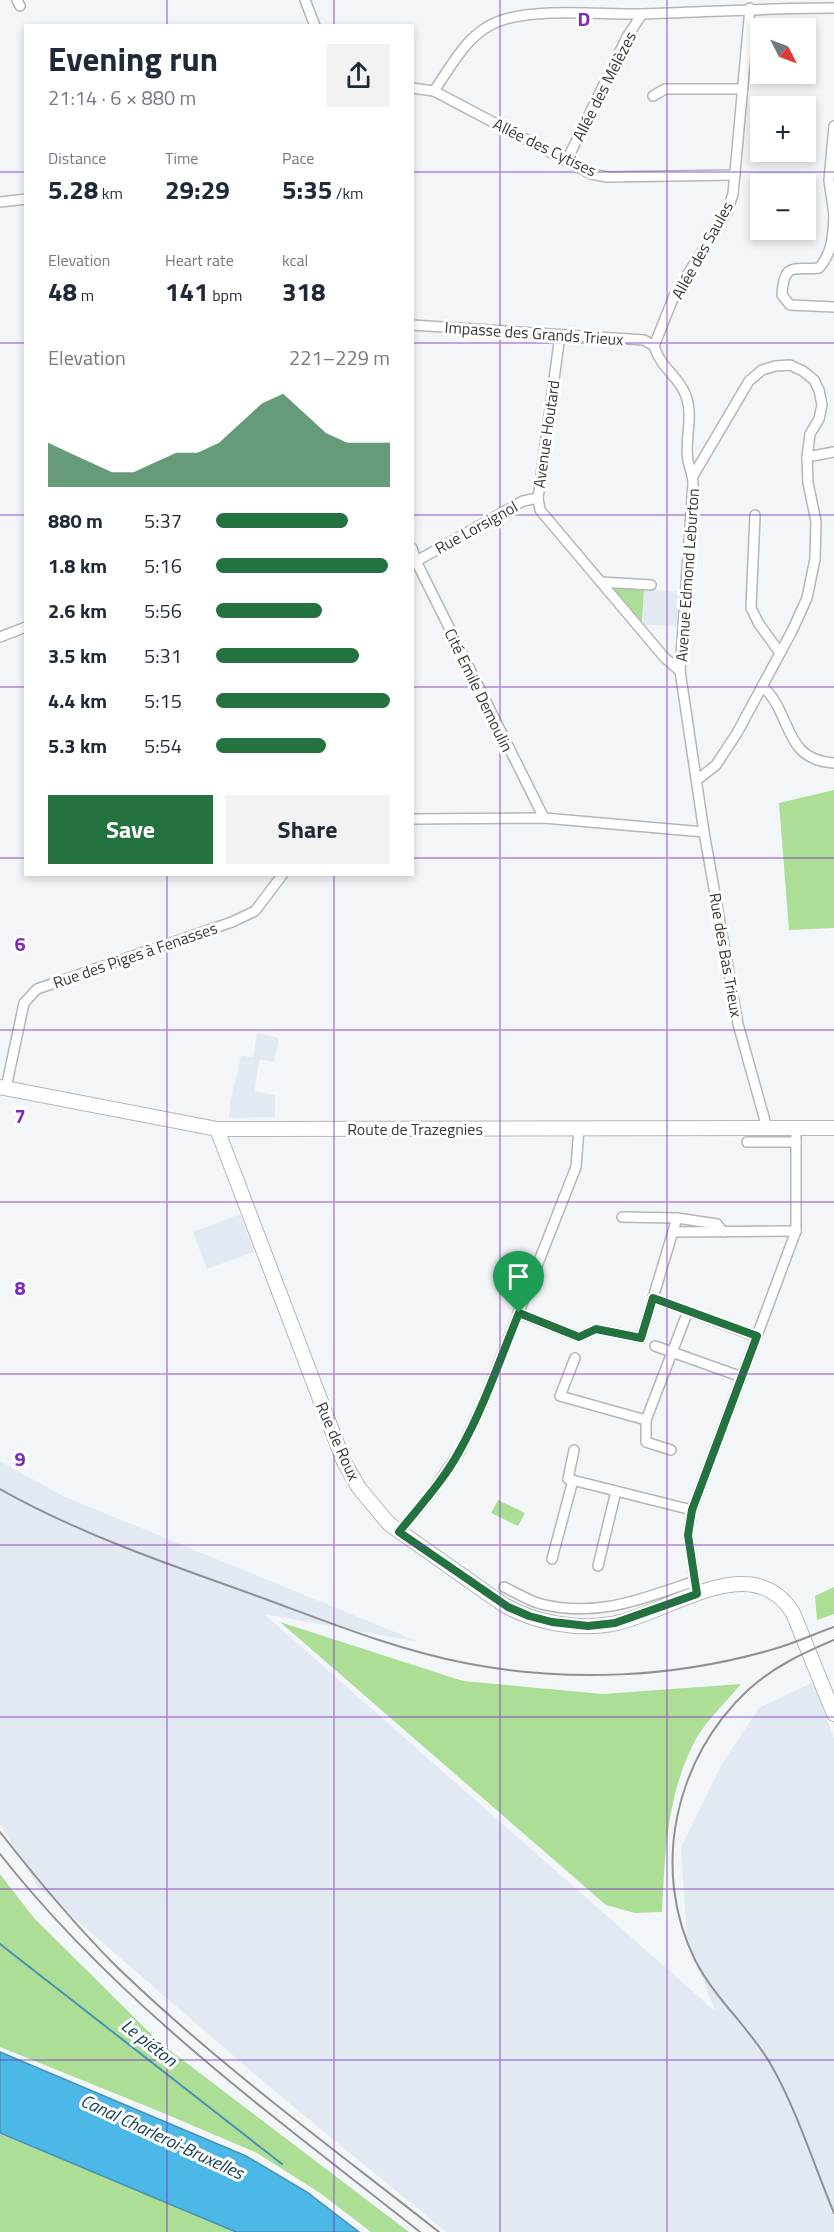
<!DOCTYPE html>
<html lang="en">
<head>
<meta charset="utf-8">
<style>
  :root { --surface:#fff; --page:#f2f2f3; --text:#1f2937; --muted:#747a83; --accent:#257241 }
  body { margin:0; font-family:"Titillium Web",sans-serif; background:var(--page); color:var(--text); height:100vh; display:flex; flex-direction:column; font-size:22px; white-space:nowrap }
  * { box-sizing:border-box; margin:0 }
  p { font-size:20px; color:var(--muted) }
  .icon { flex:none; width:33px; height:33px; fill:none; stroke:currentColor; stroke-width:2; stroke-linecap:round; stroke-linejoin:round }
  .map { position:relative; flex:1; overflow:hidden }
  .details { position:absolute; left:24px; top:24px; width:390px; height:852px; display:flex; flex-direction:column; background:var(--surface); border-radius:0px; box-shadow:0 3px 9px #0003 }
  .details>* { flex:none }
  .needle { width:39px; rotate:132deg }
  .fabs { position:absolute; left:750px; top:18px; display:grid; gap:12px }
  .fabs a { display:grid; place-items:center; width:66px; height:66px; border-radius:0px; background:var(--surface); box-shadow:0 3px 9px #0003; font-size:30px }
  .pin { position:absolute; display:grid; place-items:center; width:51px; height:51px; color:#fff; margin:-62px -26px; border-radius:50% 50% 50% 0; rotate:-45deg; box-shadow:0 0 6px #0007 }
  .pin .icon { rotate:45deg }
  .round { display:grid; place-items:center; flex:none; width:63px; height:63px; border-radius:0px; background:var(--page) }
  .overview { display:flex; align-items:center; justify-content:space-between; height:102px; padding:0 24px }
  h1 { font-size:33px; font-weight:700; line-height:45px }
  .stats { display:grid; grid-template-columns:repeat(3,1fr); gap:9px; height:102px; padding:6px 24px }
  .stats div { display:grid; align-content:center }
  .stats b { font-size:26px; font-weight:700 }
  .stats small { font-size:16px; font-weight:400 }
  .stats p { font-size:16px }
  .chart { height:168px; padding:12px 24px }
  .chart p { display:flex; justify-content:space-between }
  .chart svg { width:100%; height:108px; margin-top:6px; fill:var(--accent); opacity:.7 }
  .cta { display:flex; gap:12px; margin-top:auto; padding:12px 24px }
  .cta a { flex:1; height:69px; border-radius:0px; background:var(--accent); color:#fff; font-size:24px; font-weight:700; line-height:69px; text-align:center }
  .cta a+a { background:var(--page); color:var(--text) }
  ul { padding:0 24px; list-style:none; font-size:20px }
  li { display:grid; grid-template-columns:96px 72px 1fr; align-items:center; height:45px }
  li i { height:15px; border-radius:8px; background:var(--accent) }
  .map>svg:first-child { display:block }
</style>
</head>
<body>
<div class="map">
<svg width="834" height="2232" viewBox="0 0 834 2232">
  <rect width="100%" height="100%" fill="#f3f6f9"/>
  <!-- built -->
  <g fill="#e3e9f2">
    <path d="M644 589 682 592 680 626 643 625Z"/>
    <path d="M257 1033 279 1038 274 1062 260 1059 254 1091 275 1095V1117L229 1118 230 1103 241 1056 253 1057Z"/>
    <path d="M240 1214 254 1252 207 1269 193 1232Z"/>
    <path d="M0 1461 63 1496 419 1642 264 1614 715 2011 687 1939 681 1847 722 1764 759 1708 813 1682 834 1738V2232H446L272 2089 38 1887 0 1824Z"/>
  </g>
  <!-- green -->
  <g fill="#adde96">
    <path d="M611 586 644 589 642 623Z"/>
    <path d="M834 790V928L789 930 779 803Z"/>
    <path d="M498 1500 525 1513 518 1526 491 1513Z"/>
    <path d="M834 1587V1614L817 1620 815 1596Z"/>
    <path d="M280 1622 463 1681 603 1694 741 1684C728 1700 704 1723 695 1741 667 1793 665 1854 662 1912L635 1913 606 1905Z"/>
    <path d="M0 1874 34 1918 159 2042 409 2232H371L320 2193 257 2153 156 2110 0 2047Z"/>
    <path d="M0 2134 199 2215 236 2232H0Z"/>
  </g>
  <!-- water -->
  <path fill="#4cb8e8" stroke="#4692b4" stroke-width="1.5" d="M0 2052 246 2156 307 2192 359 2232H236L0 2133Z"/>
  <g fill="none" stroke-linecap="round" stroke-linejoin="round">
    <!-- stream -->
    <path stroke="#4692b4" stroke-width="2" d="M0 1944 282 2164"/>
    <!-- street casing -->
    <g stroke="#b4b6b9" stroke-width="12">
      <g id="street">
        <path d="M17 0 20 6"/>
        <path d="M305 0 315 26"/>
        <path d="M412 88 434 91C452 65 467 34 497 22 533 7 602 15 643 14 706 12 770 8 834 8"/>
        <path d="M434 91 591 174 607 177 735 175"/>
        <path d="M653 96 665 89H743"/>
        <path d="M834 126 829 180 834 215"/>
        <path d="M567 160 627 37 642 14"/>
        <path d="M0 202 26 199"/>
        <path d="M834 214C833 234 833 252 819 268 795 271 784 260 782 295L790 305 834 307"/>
        <path d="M412 325 644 340 654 346"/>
        <path d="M560 335 538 498 540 510 664 657 680 671"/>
        <path d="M654 346C661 369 679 376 686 396 694 417 684 440 688 461 690 469 693 476 693 484L680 671 704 832 738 1024 767 1128"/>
        <path d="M654 346 674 296 727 212 733 194 750 8"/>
        <path d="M807 457 834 452"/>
        <path d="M693 476 749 381 762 370 775 366 790 365 803 371 814 380 819 390 822 405 819 419 810 434 807 457 808 483 816 521 815 559 807 598 792 631 737 733 716 765 697 780"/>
        <path d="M755 515 751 608 759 624 780 653"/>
        <path d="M412 548 416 561 544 818"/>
        <path d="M413 563 523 501 538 498"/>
        <path d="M601 582 651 585"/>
        <path d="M0 637 26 627"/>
        <path d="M762 686C793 713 782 760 834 763"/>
        <path d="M412 819 544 818 704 832"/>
        <path d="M6 1088 24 1003 37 989 232 922 255 911 283 874"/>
        <path d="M747 1142H796"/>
        <path d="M622 1217 677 1218 717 1224 723 1232"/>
        <path d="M673 1232 796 1231"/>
        <path d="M653 1298 757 1337"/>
        <path d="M518 1313 579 1337 596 1329 641 1338 677 1218"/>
        <path d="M655 1346 742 1377"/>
        <path d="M575 1358 560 1396 646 1420 688 1311"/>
        <path d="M646 1420V1442L671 1450"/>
        <path d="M574 1450 568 1479 692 1510"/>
        <path d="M399 1532 432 1492 460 1451 483 1403 576 1167 579 1128"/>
        <path d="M552 1559 573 1480"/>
        <path d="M598 1566 616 1491"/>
        <path d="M504 1587C515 1592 529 1601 541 1604 598 1618 642 1599 695 1581"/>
        <path d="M697 1594 688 1535 692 1510 796 1231V1128"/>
      </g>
    </g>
    <!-- secondary casing -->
    <g stroke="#b4b6b9" stroke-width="16">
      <g id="secondary">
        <path d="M0 1087 217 1129 834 1128"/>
        <path d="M217 1129 344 1462 359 1488 389 1524 504 1605C536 1623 576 1630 612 1624 666 1615 752 1546 793 1613L834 1714"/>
      </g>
    </g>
    <!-- street -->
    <use href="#street" stroke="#fff" stroke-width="9"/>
    <!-- secondary -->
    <use href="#secondary" stroke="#fff" stroke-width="14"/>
    <!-- rail -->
    <g stroke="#8f9193" stroke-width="2">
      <path d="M0 1489C78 1533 162 1562 246 1592 318 1618 389 1648 465 1663 567 1683 675 1678 774 1649 795 1643 814 1634 834 1627"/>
      <path d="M834 1640C803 1653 773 1667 748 1690 675 1758 650 1869 695 1960 715 1999 748 2026 770 2063 797 2110 813 2163 834 2213"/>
      <path d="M0 1832C36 1878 74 1924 116 1966 216 2063 330 2146 439 2232"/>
      <path d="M0 1854C117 2003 272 2115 420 2232"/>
    </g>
  </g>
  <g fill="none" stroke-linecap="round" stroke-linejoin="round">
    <!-- route casing -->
    <g stroke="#fff" stroke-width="12">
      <path id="route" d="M653 1298 757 1336 692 1510 688 1535 697 1594 615 1623 588 1626 552 1622 529 1616 508 1607 399 1532C420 1506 444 1480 460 1450 484 1407 500 1359 519 1313L579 1337 596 1329 641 1338Z"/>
    </g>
    <!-- route -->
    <use href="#route" stroke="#257241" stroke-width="8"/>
  </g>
  <!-- grid -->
  <path fill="none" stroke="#7b2cbf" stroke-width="1.5" stroke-opacity="0.55" d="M167 0V26M334 0V26M500 0V2232M667 0V2232M0 172H26M412 172H834M0 343H26M412 343H834M0 515H26M412 515H834M0 687H26M412 687H834M0 858H26M412 858H834M167 874V2232M334 874V2232M0 1030H834M0 1202H834M0 1374H834M0 1545H834M0 1717H834M0 1889H834M0 2060H834"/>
  <g text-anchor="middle" stroke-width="6" stroke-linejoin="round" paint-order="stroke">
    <!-- street labels -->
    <g font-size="16" fill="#393a3b" stroke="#fff">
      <text transform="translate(604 86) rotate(-63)" y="6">Allée des Mélèzes</text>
      <text transform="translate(545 147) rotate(26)" y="6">Allée des Cytises</text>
      <text transform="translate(702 250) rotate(-61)" y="6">Allée des Saules</text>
      <text transform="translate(534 333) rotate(4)" y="6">Impasse des Grands Trieux</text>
      <text transform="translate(546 434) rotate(-82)" y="6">Avenue Houtard</text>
      <text transform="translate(476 527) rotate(-29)" y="6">Rue Lorsignol</text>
      <text transform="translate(687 575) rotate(-86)" y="6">Avenue Edmond Leburton</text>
      <text transform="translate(479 690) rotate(64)" y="6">Cité Emile Demoulin</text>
      <text transform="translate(135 955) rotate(-19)" y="6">Rue des Piges à Fenasses</text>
      <text transform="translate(726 955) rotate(80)" y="6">Rue des Bas Trieux</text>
      <text x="415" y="1135">Route de Trazegnies</text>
      <text transform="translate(338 1441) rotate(66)" y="6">Rue de Roux</text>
    </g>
    <!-- water labels -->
    <g font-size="18" font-style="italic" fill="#103e52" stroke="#fff">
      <text transform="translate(149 2043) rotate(38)" y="6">Le piéton</text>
      <text transform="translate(162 2137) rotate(25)" y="6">Canal Charleroi-Bruxelles</text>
    </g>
  </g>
  <g font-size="20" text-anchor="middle" font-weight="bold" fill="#7b2cbf" stroke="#fff" stroke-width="6" stroke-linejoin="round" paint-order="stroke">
    <text x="584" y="26">D</text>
    <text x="20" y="951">6</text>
    <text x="20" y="1123">7</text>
    <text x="20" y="1295">8</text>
    <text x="20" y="1466">9</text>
  </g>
</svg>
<div class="fabs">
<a><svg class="needle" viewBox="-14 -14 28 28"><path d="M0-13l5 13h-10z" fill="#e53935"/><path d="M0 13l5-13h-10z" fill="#747a83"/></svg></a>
<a>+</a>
<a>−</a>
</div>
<div class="pin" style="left:519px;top:1313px;background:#1e9e55"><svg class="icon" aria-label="arrive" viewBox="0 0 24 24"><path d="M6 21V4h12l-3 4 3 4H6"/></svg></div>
<section class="details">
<div class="overview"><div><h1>Evening run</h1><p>21:14 · 6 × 880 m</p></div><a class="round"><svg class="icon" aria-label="share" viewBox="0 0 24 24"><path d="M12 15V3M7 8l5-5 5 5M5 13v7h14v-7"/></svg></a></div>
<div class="stats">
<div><p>Distance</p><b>5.28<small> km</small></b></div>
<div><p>Time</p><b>29:29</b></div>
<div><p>Pace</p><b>5:35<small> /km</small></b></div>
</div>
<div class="stats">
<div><p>Elevation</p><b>48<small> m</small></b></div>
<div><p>Heart rate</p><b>141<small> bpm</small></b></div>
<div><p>kcal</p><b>318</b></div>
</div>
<div class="chart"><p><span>Elevation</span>221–229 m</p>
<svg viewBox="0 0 160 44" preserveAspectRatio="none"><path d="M0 44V26L10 30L20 34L30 38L40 38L50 34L60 30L70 30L80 26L90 18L100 10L110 6L120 14L130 22L140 26L150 26L160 26V44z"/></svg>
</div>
<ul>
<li><b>880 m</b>5:37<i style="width:76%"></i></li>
<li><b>1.8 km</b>5:16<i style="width:99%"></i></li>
<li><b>2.6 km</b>5:56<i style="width:61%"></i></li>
<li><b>3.5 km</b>5:31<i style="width:82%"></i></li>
<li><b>4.4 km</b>5:15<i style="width:100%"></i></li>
<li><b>5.3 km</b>5:54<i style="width:63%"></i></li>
</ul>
<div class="cta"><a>Save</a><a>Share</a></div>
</section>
</div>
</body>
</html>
